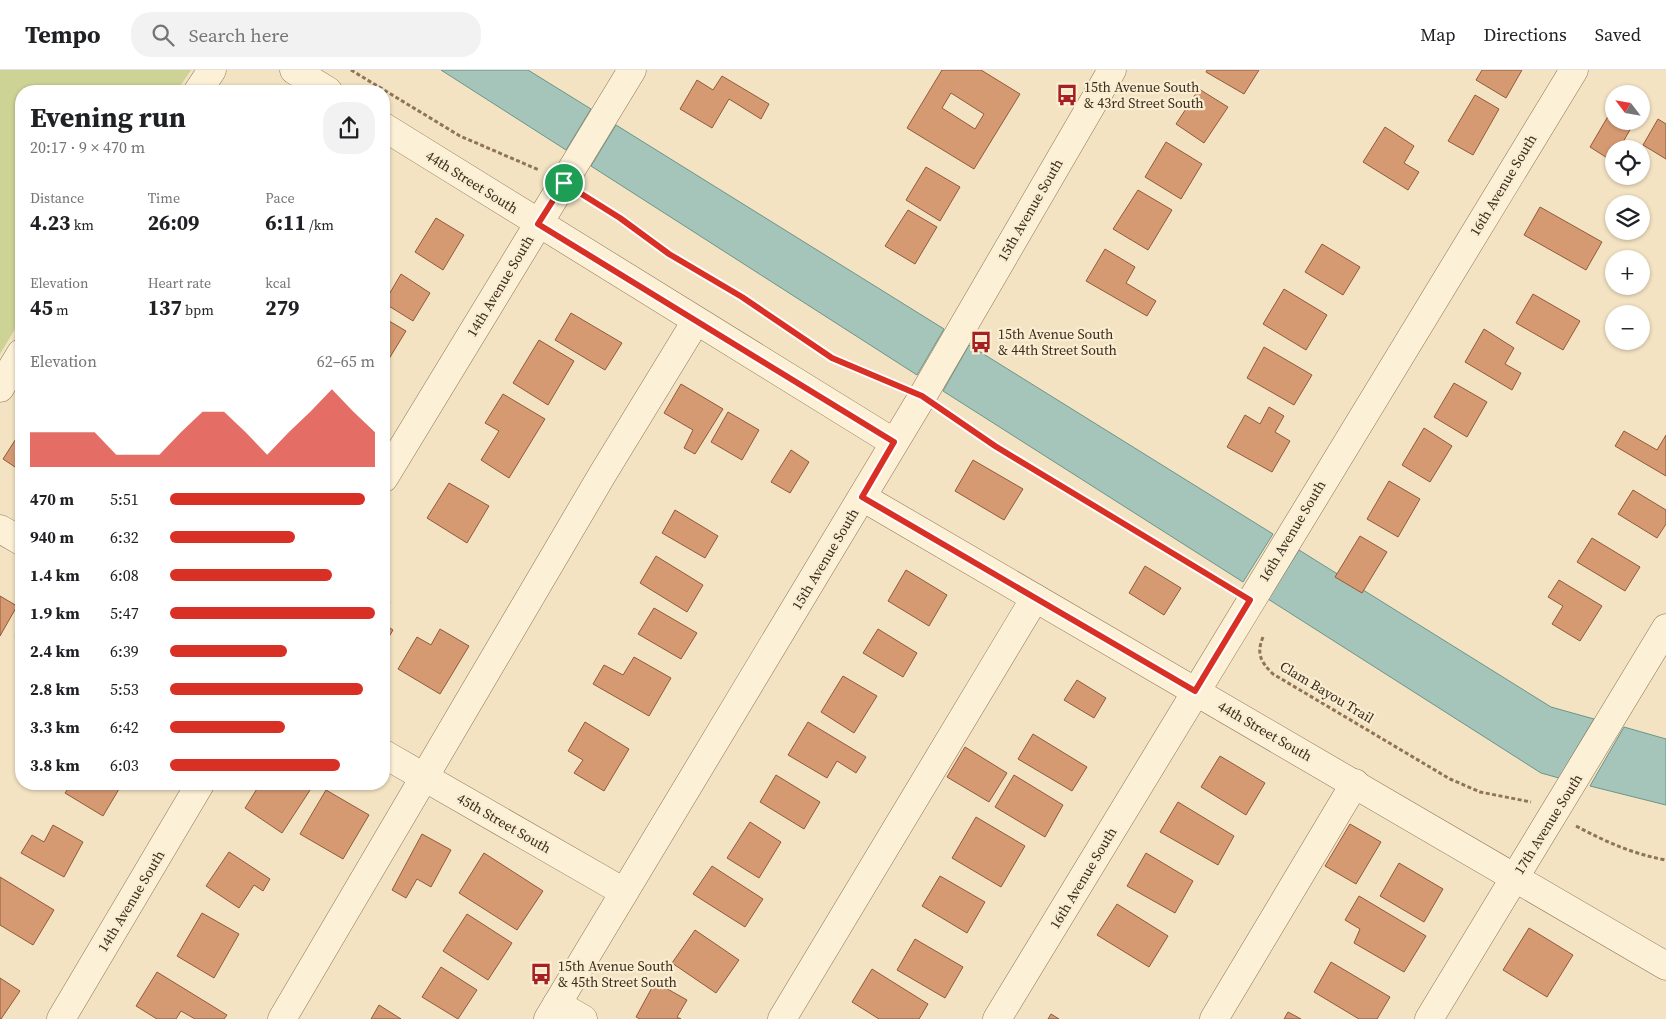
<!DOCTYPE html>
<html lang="en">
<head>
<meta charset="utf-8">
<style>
  :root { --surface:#fff; --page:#f2f2f2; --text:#202124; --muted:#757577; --line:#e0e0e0; --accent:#d93025 }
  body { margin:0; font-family:"Source Serif 4",serif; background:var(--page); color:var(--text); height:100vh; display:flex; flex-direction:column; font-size:19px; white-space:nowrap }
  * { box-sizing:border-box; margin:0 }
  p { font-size:16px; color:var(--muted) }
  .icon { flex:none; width:28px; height:28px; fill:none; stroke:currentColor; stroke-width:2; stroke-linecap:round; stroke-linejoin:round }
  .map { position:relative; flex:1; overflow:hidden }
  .details { position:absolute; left:15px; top:15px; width:375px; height:705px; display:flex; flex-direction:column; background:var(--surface); border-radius:20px; box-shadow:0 1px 4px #0004 }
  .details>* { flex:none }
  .needle { width:32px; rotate:301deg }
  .buttons { position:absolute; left:1605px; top:15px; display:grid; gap:10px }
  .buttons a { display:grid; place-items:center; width:45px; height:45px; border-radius:50%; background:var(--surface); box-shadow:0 1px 4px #0004; font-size:25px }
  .pin { position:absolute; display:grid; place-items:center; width:42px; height:42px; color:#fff; margin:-21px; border:2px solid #fff; border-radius:50%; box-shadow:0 1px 5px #0007 }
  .round { display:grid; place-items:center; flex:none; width:52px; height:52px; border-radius:20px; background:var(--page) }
  .head { display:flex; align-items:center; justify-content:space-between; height:85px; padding:0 15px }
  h1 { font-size:28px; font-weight:700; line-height:38px }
  .stats { display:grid; grid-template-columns:repeat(3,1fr); gap:8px; height:85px; padding:5px 15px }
  .stats div { display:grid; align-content:center }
  .stats b { font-size:21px; font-weight:700 }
  .stats small { font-size:14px; font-weight:400 }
  .stats p { font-size:14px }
  .chart { height:140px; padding:10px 15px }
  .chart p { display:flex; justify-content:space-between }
  .chart svg { width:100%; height:90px; margin-top:5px; fill:var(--accent); opacity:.7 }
  ul { padding:0 15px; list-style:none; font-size:16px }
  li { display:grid; grid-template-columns:80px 60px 1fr; align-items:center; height:38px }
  li i { height:12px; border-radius:6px; background:var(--accent) }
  header { display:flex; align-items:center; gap:30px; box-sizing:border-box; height:70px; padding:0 25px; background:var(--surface); border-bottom:1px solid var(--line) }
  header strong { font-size:24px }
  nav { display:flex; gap:28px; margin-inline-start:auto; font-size:18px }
  .search { width:350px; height:45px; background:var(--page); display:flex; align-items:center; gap:12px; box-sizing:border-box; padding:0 18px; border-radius:20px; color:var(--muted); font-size:19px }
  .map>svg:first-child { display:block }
</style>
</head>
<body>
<header>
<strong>Tempo</strong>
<div class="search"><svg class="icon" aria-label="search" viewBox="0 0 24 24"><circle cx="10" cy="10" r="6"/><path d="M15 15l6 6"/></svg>Search here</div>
<nav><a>Map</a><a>Directions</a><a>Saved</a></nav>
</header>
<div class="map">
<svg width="1666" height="949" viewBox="0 0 1666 949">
  <rect width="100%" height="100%" fill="#f3e3c2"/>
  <!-- green -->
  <path fill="#cdd394" d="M0 0H191L177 21H21V249L0 284Z"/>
  <!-- water -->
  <g fill="#a5c5bb" stroke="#6a9589">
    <path d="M441 0H528L591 39 566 80Z"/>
    <path d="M616 55 944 259 917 305 591 96Z"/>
    <path d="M969 275 1273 464 1243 512 943 321Z"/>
    <path d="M1299 480 1551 637 1594 649 1559 708 1541 703 1268 529Z"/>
    <path d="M1624 657 1666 669V735L1590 716Z"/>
  </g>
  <!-- building -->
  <g fill="#d69a73" stroke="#925a39" fill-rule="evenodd">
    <path d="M942 0H981L1020 24 974 99 907 58ZM951 23 984 44 975 59 942 38Z"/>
    <path d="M1207 0H1259L1244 24 1206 2Z"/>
    <path d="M1482 0H1522L1506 28 1476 10Z"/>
    <path d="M722 6 769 34 761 49 729 29 712 58 680 39 697 10 713 20Z"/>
    <path d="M1199 19 1228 37 1204 73 1176 54Z"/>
    <path d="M1475 25 1499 39 1473 85 1448 71Z"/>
    <path d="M1614 36V51H1635L1619 79H1614L1612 91 1590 77Z"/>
    <path d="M1658 49 1666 54V89L1643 75Z"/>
    <path d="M1385 57 1414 76 1404 93 1419 102 1408 120 1363 92Z"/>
    <path d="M1166 72 1202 94 1181 129 1145 107Z"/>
    <path d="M926 97 960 117 940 151 906 130Z"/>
    <path d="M1138 120 1172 140 1148 180 1113 159Z"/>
    <path d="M1540 137 1602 172 1586 200 1524 165Z"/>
    <path d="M908 140 937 157 915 194 885 176Z"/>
    <path d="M436 148 464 165 443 200 415 182Z"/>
    <path d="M1322 174 1360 197 1343 225 1305 202Z"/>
    <path d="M1105 179 1135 197 1126 213 1156 231 1147 246 1086 211Z"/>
    <path d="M401 204 430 223 413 251 384 233Z"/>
    <path d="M1284 219 1327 245 1306 280 1263 254Z"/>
    <path d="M1533 224 1580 251 1563 280 1516 253Z"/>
    <path d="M571 243 622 273 605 300 555 270Z"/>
    <path d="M384 248 406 261 384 297Z"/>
    <path d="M1484 259 1514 278 1505 294 1521 303 1512 320 1465 292Z"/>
    <path d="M539 270 574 291 548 335 513 313Z"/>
    <path d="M1264 277 1312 305 1294 335 1247 308Z"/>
    <path d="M1454 313 1487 332 1467 367 1434 347Z"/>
    <path d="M681 314 723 339 695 384 684 378 693 360 664 343Z"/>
    <path d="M503 324 545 349 509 408 481 390 499 361 485 353Z"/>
    <path d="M1269 337 1284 346 1275 362 1290 371 1272 402 1227 377 1245 345 1260 354Z"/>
    <path d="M728 342 759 360 742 390 711 372Z"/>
    <path d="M1424 358 1452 376 1430 412 1402 395Z"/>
    <path d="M21 361V401L3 389Z"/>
    <path d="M1624 361 1657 380 1666 365V406L1615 376Z"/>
    <path d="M791 380 809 392 790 423 771 412Z"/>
    <path d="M973 390 1023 419 1004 450 955 421Z"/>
    <path d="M1389 411 1420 429 1398 467 1367 449Z"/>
    <path d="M449 413 489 436 467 473 427 448Z"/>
    <path d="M1633 420 1666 440V454L1657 468 1618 444Z"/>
    <path d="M675 440 718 466 705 488 662 463Z"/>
    <path d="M1360 466 1387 482 1362 523 1335 507Z"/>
    <path d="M1592 468 1640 497 1625 521 1577 492Z"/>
    <path d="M656 486 703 515 687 542 640 513Z"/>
    <path d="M1145 496 1181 518 1164 545 1129 523Z"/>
    <path d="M906 500 947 525 929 556 888 531Z"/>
    <path d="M1559 510 1602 536 1580 571 1552 554 1563 536 1548 527Z"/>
    <path d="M0 526 17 536 0 566Z"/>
    <path d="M384 528 390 532 384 542Z"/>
    <path d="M654 538 697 563 681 589 638 564Z"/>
    <path d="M384 554 393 560 384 575Z"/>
    <path d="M21 557V571L15 567Z"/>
    <path d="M440 559 469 576 440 624 398 599 417 567 431 575Z"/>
    <path d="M878 559 917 583 903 607 863 583Z"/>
    <path d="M634 587 671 608 649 646 593 614 604 595 623 605Z"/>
    <path d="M843 606 877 626 854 663 821 642Z"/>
    <path d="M1077 610 1106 628 1094 648 1064 630Z"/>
    <path d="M585 652 629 679 604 721 574 703 583 690 568 681Z"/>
    <path d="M808 652 866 687 856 703 837 691 827 708 788 685Z"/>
    <path d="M1033 664 1087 697 1072 721 1018 689Z"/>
    <path d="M965 677 1007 703 989 732 947 707Z"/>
    <path d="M1220 686 1265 713 1246 745 1201 717Z"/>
    <path d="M776 705 820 732 804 759 760 732Z"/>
    <path d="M1014 705 1063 735 1045 767 995 737Z"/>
    <path d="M71 714H78L84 717 87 714H122L103 746 65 723Z"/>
    <path d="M260 714H314L282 763 245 738Z"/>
    <path d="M326 720 369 745 343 789 300 764Z"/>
    <path d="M1178 732 1234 766 1218 795 1160 762Z"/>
    <path d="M976 747 1025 776 1001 817 952 788Z"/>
    <path d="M750 752 781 772 759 808 727 788Z"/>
    <path d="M1350 754 1381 772 1356 814 1325 796Z"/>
    <path d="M53 755 83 772 64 807 21 783 32 765 44 772Z"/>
    <path d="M422 764 451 780 431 817 417 809 406 828 392 820Z"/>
    <path d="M229 782 270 809 263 821 254 815 239 838 206 816Z"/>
    <path d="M484 783 543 821 517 860 459 823Z"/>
    <path d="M1146 783 1193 811 1175 843 1127 816Z"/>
    <path d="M1399 793 1443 819 1424 852 1380 826Z"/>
    <path d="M712 796 763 829 745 857 693 824Z"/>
    <path d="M940 806 985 832 967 863 922 836Z"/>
    <path d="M0 807 54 840 33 875 0 855Z"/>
    <path d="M1359 826 1426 866 1404 902 1354 873 1360 859 1345 850Z"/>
    <path d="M1117 834 1168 866 1149 897 1097 865Z"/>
    <path d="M202 843 239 864 214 908 177 886Z"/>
    <path d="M467 844 512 873 488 910 443 881Z"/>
    <path d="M1529 858 1573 885 1547 927 1503 900Z"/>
    <path d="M695 860 739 890 716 923 672 893Z"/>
    <path d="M915 869 963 897 945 928 897 900Z"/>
    <path d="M1331 892 1390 927 1377 949H1359L1314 922Z"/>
    <path d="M441 897 477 920 458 949 422 927Z"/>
    <path d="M872 899 928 934 919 949H879L852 932Z"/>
    <path d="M157 902 227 945 224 949H195L181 941 176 949H157L136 936Z"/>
    <path d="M0 908 20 921 1 949H0Z"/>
    <path d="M655 912 687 930 677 947 681 949H640L636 947Z"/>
    <path d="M379 935 401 949H371Z"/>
    <path d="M1288 942 1301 949H1284Z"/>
    <path d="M1051 944 1059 949H1048Z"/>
  </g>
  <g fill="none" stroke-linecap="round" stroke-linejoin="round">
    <!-- minor casing -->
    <g stroke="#8f7456" stroke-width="29">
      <g id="minor">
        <path d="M294 0 328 21"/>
        <path d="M198 21 212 0"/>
        <path d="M384 57 893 372"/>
        <path d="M0 318 21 283"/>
        <path d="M384 408 632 0"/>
        <path d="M862 427 1666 896"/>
        <path d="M0 459 21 471"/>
        <path d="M384 684 624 822"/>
        <path d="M557 934 583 949"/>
        <path d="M61 949 200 714"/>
        <path d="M282 949 602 405 696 251"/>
        <path d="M548 949 922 327 1112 0"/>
        <path d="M782 949 1035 528"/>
        <path d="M997 949 1574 0"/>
        <path d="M1214 949 1355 713"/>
        <path d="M1429 949 1666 558"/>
      </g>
    </g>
    <!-- path -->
    <g stroke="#8f7456" stroke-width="3" stroke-dasharray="4 2.5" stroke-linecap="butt">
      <path d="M351 0 460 66 539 100"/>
      <path d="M586 127 620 148 669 184 742 227 832 288 898 316"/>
      <path d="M945 342 995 376 1229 517"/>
      <path d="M1263 567C1256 584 1261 592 1273 604L1450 709 1480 722 1531 732"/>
      <path d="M1576 756C1606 772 1633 784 1666 790"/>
    </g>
    <!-- minor -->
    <use href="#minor" stroke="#fcf0d6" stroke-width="28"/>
  </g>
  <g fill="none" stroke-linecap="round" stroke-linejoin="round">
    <!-- route casing -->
    <g stroke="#fff" stroke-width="10">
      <path id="route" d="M564 113 620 148 669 184 742 227 832 288 922 326 995 376 1250 530 1195 621 862 427 894 372 538 154Z"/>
    </g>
    <!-- route -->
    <use href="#route" stroke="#d93025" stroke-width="6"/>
  </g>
  <!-- icons -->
  <defs>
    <g id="bus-bare" transform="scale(1.725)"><path d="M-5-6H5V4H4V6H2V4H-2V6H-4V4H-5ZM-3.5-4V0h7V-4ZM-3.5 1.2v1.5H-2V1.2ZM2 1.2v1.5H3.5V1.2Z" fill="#a61f23" stroke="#f9edd2" stroke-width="2.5" paint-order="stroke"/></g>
  </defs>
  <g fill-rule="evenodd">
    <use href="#bus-bare" x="1067" y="25"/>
    <use href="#bus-bare" x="981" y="272"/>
    <use href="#bus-bare" x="541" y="904"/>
  </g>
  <g text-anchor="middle" stroke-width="4.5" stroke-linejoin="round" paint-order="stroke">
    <!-- poi labels -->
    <g font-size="14" fill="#3d2c1c" stroke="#f9edd2" text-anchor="start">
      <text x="1084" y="22">15th Avenue South<tspan x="1084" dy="16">&amp; 43rd Street South</tspan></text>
      <text x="998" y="269">15th Avenue South<tspan x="998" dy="16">&amp; 44th Street South</tspan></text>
      <text x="558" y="901">15th Avenue South<tspan x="558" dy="16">&amp; 45th Street South</tspan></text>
    </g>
    <!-- street labels -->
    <g font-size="14" fill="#3d2c1c" stroke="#f9edd2">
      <text transform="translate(472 112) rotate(32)" y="5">44th Street South</text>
      <text transform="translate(1503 115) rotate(-59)" y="5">16th Avenue South</text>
      <text transform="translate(1030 140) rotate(-60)" y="5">15th Avenue South</text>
      <text transform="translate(500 216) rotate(-59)" y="5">14th Avenue South</text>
      <text transform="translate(1292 461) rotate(-59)" y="5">16th Avenue South</text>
      <text transform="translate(825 489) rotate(-59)" y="5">15th Avenue South</text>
      <text transform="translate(1327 622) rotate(31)" y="5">Clam Bayou Trail</text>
      <text transform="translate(1265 661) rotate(30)" y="5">44th Street South</text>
      <text transform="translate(504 753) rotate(30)" y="5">45th Street South</text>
      <text transform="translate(1548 754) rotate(-58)" y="5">17th Avenue South</text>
      <text transform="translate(1083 808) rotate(-59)" y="5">16th Avenue South</text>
      <text transform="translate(131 831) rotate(-59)" y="5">14th Avenue South</text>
    </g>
  </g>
</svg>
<div class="buttons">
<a><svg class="needle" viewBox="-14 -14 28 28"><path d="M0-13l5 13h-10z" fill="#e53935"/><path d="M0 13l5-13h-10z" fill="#757577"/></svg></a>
<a><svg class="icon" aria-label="locate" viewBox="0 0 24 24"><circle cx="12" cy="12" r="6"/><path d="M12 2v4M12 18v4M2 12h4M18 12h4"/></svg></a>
<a><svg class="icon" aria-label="layers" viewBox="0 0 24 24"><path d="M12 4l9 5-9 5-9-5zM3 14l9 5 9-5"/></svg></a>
<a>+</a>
<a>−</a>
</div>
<div class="pin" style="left:564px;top:113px;background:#1e9e55"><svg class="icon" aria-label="arrive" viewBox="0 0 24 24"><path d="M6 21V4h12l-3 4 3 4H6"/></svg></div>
<section class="details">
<div class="head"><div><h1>Evening run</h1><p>20:17 · 9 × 470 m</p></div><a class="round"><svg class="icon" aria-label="share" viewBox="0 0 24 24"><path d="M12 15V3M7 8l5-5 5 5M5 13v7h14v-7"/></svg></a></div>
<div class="stats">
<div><p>Distance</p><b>4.23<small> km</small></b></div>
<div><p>Time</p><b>26:09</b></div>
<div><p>Pace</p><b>6:11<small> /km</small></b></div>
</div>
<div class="stats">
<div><p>Elevation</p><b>45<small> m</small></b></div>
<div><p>Heart rate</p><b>137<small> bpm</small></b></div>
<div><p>kcal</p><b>279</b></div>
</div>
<div class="chart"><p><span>Elevation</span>62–65 m</p>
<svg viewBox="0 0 160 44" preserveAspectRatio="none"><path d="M0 44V27L10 27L20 27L30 27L40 38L50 38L60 38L70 27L80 17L90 17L100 27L110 38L120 27L130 17L140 6L150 17L160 27V44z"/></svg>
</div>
<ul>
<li><b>470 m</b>5:51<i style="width:95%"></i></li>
<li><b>940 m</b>6:32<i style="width:61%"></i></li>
<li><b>1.4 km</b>6:08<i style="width:79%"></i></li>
<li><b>1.9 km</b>5:47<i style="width:100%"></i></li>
<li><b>2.4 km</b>6:39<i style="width:57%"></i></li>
<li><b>2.8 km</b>5:53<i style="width:94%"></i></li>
<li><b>3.3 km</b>6:42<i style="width:56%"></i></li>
<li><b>3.8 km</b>6:03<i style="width:83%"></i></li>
</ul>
</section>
</div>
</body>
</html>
